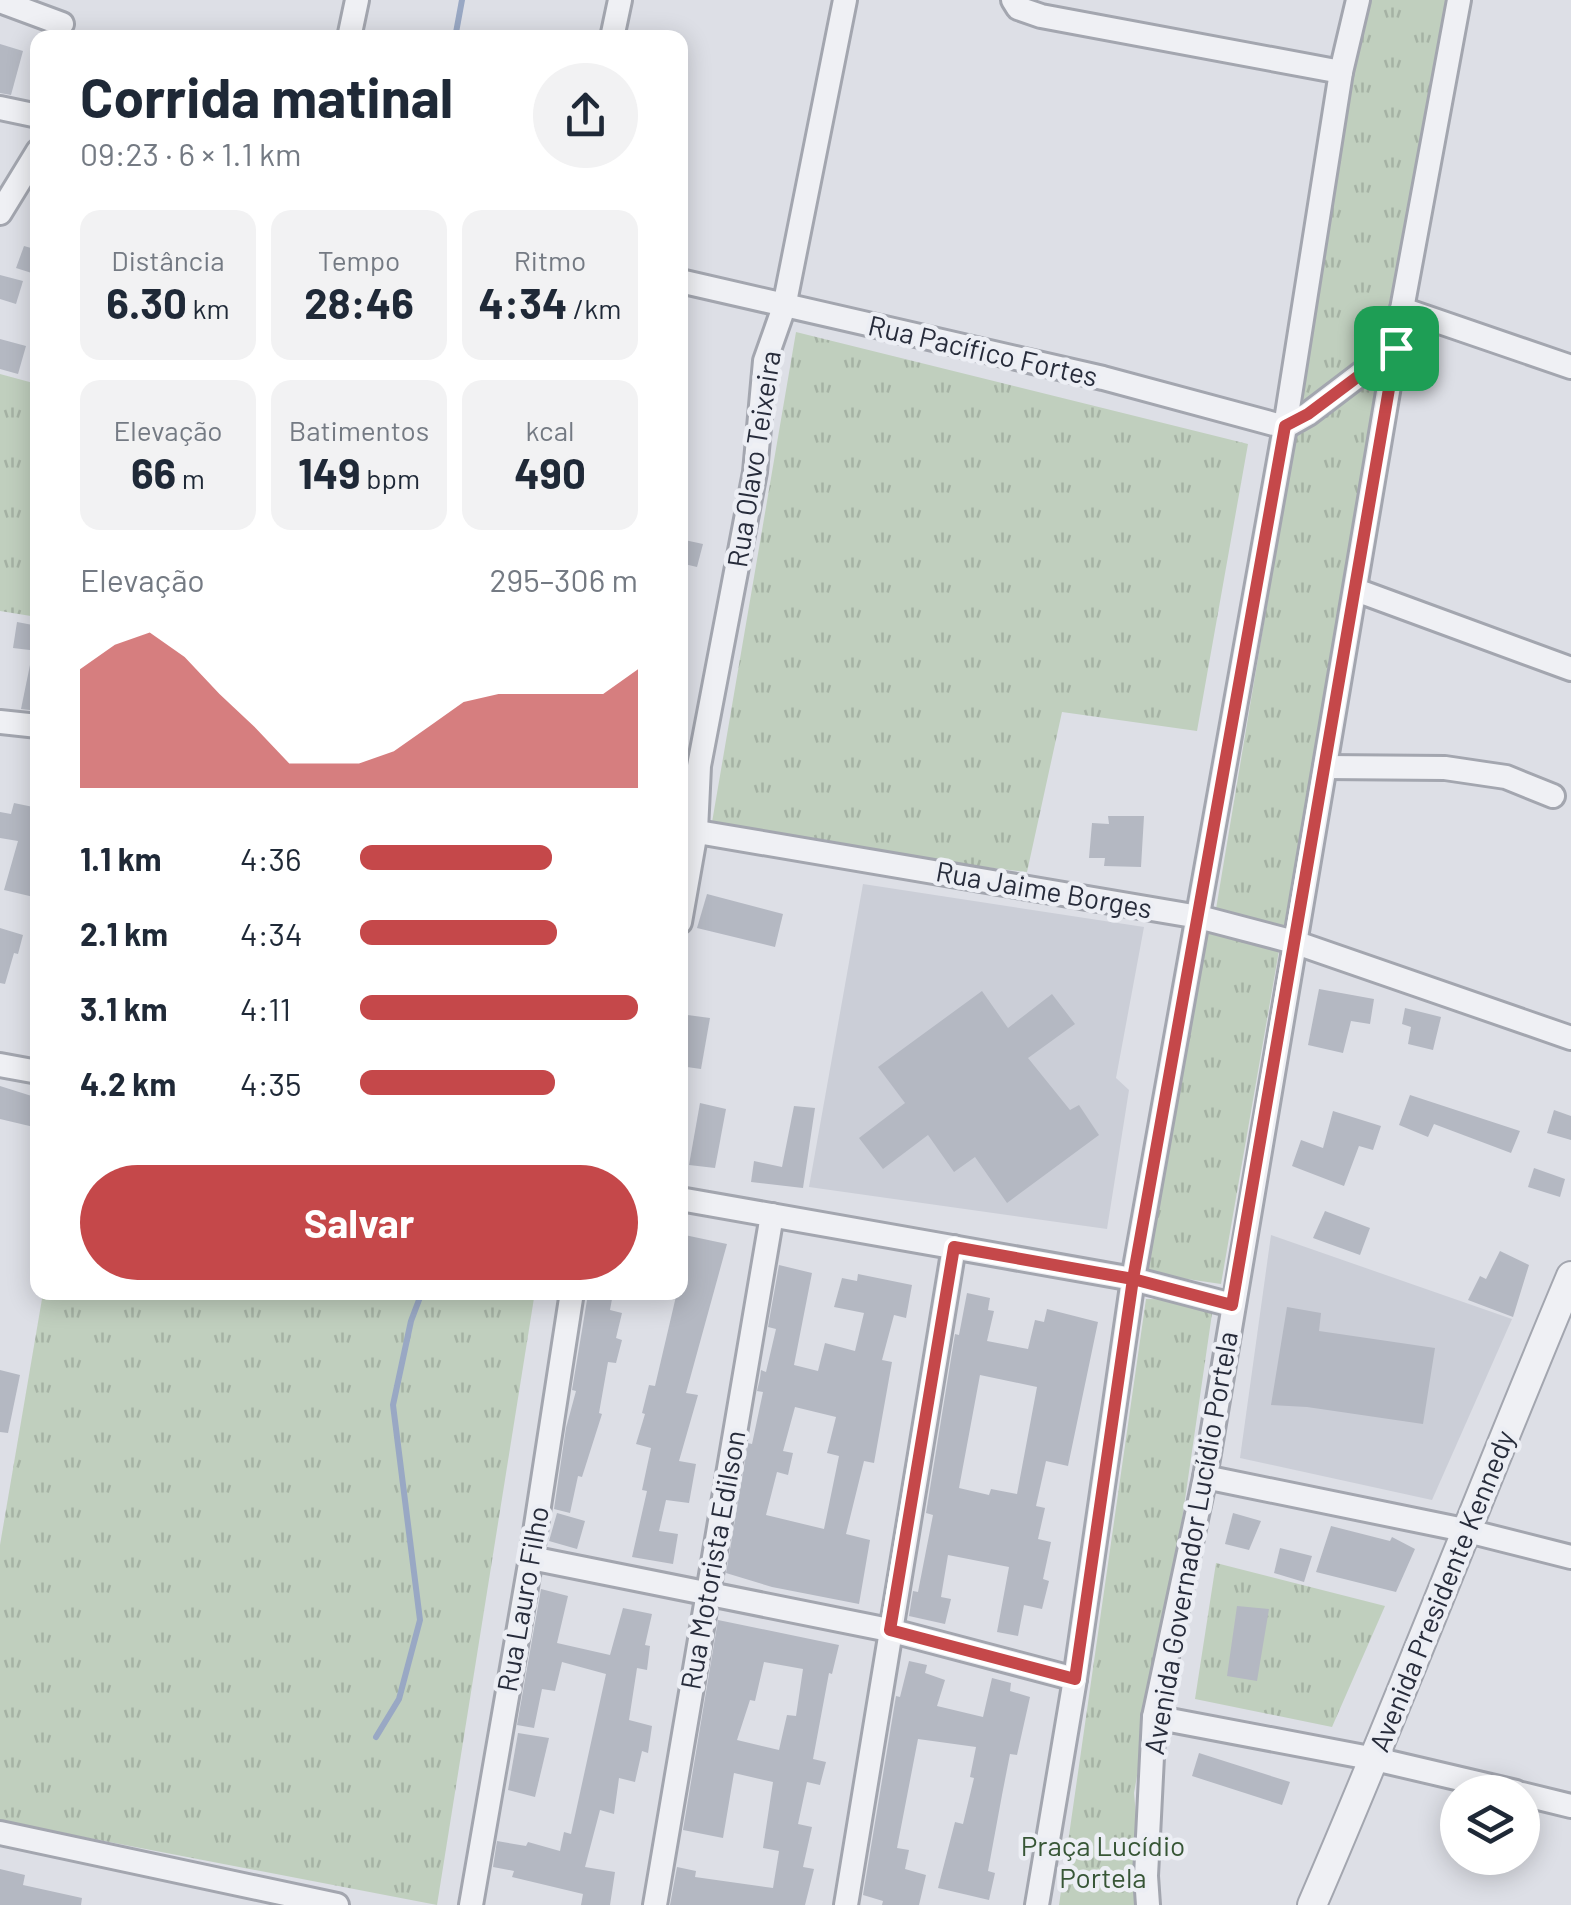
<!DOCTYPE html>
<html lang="pt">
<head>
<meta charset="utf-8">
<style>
  :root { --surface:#fff; --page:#f2f2f3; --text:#1f2937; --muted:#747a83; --accent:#c5484a }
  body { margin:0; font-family:Barlow,sans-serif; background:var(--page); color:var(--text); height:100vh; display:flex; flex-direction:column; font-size:38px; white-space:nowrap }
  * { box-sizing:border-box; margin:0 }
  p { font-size:32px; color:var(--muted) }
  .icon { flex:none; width:55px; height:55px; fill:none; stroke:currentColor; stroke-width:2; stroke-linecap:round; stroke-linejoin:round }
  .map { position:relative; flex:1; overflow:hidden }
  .drawer { position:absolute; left:30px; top:30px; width:658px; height:1270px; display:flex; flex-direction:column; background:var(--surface); border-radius:20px; box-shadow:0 5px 25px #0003 }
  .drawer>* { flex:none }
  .buttons { position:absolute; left:1440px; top:1775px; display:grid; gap:20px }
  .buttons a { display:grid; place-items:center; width:100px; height:100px; border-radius:50%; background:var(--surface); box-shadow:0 5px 25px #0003; font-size:50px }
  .pin { position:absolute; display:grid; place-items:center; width:85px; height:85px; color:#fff; margin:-42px; border-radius:20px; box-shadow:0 5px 15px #0006 }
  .round { display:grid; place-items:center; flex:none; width:105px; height:105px; border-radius:52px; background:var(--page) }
  .overview { display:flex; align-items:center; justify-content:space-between; height:170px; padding:0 50px }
  h1 { font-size:55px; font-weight:700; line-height:75px }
  .metrics { display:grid; grid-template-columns:repeat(3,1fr); gap:15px; height:170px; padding:10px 50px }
  .metrics div { display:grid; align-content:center; border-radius:20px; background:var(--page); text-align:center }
  .metrics b { font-size:42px; font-weight:700 }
  .metrics small { font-size:28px; font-weight:400 }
  .metrics p { font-size:28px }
  .chart { height:280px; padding:20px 50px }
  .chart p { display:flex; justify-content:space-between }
  .chart svg { width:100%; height:180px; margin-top:10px; fill:var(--accent); opacity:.7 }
  .cta { display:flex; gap:20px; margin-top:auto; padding:20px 50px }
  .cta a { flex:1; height:115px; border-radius:60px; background:var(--accent); color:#fff; font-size:40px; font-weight:700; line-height:115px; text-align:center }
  ul { padding:0 50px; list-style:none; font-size:32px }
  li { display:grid; grid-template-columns:160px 120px 1fr; align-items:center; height:75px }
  li i { height:25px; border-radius:12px; background:var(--accent) }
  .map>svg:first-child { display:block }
</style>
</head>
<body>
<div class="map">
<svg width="1571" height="1905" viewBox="0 0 1571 1905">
  <defs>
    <pattern id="grass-tufts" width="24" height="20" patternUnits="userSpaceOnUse" patternTransform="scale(2.5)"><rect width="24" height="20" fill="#c0cfbe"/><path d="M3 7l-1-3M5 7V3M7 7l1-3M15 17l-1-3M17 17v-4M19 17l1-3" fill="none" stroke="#a5b2a4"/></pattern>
  </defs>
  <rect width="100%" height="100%" fill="#dddfe6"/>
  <!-- built -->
  <g fill="#cbced7">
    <path d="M863 884 1144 927 1116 1078 1129 1090 1107 1229 809 1187Z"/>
    <path d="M1271 1235 1512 1319 1432 1500 1240 1458Z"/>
  </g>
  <!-- grass -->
  <g fill="url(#grass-tufts)">
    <path d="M1370 0H1447L1388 338 1301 405 1352 75Z"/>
    <path d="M796 332 1248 444 1197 731 1062 712 1027 872 710 834Z"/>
    <path d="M1382 372 1285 926 1216 909 1295 437Z"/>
    <path d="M0 374 37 384V617L0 611Z"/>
    <path d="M1207 929 1281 939 1221 1284 1146 1273Z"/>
    <path d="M511 1292 534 1298 437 1905 0 1821V1545L43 1293Z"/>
    <path d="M1146 1299 1214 1300 1182 1520 1134 1793 1144 1905H1059Z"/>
    <path d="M1216 1563 1385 1606 1332 1727 1195 1699Z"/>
  </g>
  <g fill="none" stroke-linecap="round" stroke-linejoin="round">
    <!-- stream -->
    <g stroke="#99a8c4" stroke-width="6">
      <path d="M455 38 462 0"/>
      <path d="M376 1737 399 1699 420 1620 393 1405 411 1321 422 1292"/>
    </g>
  </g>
  <!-- building -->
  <g fill="#b4b8c2" fill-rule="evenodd">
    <path d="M0 44 23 51 11 95 0 93Z"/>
    <path d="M24 246 38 250V275L16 268Z"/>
    <path d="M0 275 23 281 16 304 0 299Z"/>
    <path d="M0 339 26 346 18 374 0 369Z"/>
    <path d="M680 539 703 544 697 567 680 563Z"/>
    <path d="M17 622 38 626V651L13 648Z"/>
    <path d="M30 665 38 666V711L21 709Z"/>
    <path d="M14 803 38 808V898L4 890 18 841 0 838V812L11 814Z"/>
    <path d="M1108 816H1144L1141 867 1104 866 1105 858H1089L1092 823 1109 824Z"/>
    <path d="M707 894 783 914 775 947 697 928Z"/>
    <path d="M0 928 23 935 18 954 14 953 5 984 0 983Z"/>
    <path d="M1319 989 1374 999 1370 1024 1351 1021 1343 1053 1308 1045Z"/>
    <path d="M982 991 1008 1028 1052 994 1075 1024 1028 1058 1070 1110 1079 1105 1099 1135 1007 1203 975 1157 954 1172 928 1135 883 1169 859 1138 905 1103 878 1067Z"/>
    <path d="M1405 1008 1441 1017 1433 1050 1408 1044 1411 1027 1402 1024Z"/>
    <path d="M680 1014 710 1018 701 1069 680 1066Z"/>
    <path d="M0 1086 38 1098V1128L0 1119Z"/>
    <path d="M1410 1095 1520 1131 1511 1153 1434 1124 1428 1137 1399 1125Z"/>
    <path d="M700 1103 726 1109 715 1168 689 1165Z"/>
    <path d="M794 1106 815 1108 803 1188 751 1182 754 1161 782 1167Z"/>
    <path d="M1554 1110 1571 1116V1140L1547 1133Z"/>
    <path d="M1333 1111 1381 1126 1373 1150 1359 1146 1344 1186 1292 1166 1301 1140 1323 1148Z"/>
    <path d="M1534 1168 1565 1179 1560 1197 1528 1187Z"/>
    <path d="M1325 1211 1370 1228 1360 1255 1313 1238Z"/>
    <path d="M680 1234 727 1244 686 1393 698 1395 679 1461 696 1464 689 1503 666 1500 659 1531 678 1534 673 1564 632 1557 647 1491 642 1490 651 1448 636 1444 645 1414 642 1413 649 1385 655 1386 677 1292H680V1276L686 1256 680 1255Z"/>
    <path d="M1500 1251 1529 1265 1513 1317 1468 1300 1480 1276 1486 1279Z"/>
    <path d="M779 1265 812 1273 794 1365 818 1371 825 1343 855 1351 864 1313 834 1307 842 1278 857 1281 858 1274 912 1285 906 1318 894 1315 882 1360 892 1362 874 1463 864 1461 846 1534 870 1540 859 1604 772 1587 726 1573 748 1443 752 1444 763 1392 757 1391 760 1378 761 1370 766 1372 776 1329 768 1327ZM795 1407 836 1417 827 1453 839 1456 824 1529 766 1515 777 1472 788 1475 793 1453 783 1451Z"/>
    <path d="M967 1293 990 1298 988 1310 994 1311 987 1341 1028 1349 1035 1320 1044 1322 1047 1309 1098 1322 1068 1466 1046 1461 1036 1506 1045 1508 1038 1539 1051 1542 1043 1579 1049 1581 1042 1609 1024 1605 1018 1636 997 1632 1009 1567 948 1555 941 1597 951 1599 945 1624 909 1616 913 1591 918 1592 933 1515 926 1513 955 1334 959 1335ZM980 1375 1037 1387 1017 1494 991 1489 989 1495 959 1488Z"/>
    <path d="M588 1294 612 1299 610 1310 622 1313 616 1338 622 1340 616 1363 608 1362 599 1413 602 1414 582 1477 578 1476 570 1513 554 1509 566 1428 576 1391 572 1390Z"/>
    <path d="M1287 1307 1321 1313 1319 1331 1435 1348 1423 1424 1307 1407 1271 1405Z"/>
    <path d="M0 1370 20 1375 8 1433 0 1432Z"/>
    <path d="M557 1513 585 1521 577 1549 549 1541Z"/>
    <path d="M1233 1513 1261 1521 1249 1550 1225 1544Z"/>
    <path d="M1331 1526 1390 1541 1392 1537 1415 1549 1396 1592 1316 1572Z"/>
    <path d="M1280 1548 1312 1556 1304 1582 1274 1573Z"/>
    <path d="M541 1589 568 1596 557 1643 610 1655 623 1608 652 1614 645 1645 650 1646 647 1670 637 1668 629 1720 652 1726 648 1753 642 1751 635 1782 619 1778 614 1814 600 1810 585 1867 615 1872 610 1905H581L583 1894 512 1877 514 1871 493 1867 497 1841 526 1846 528 1842 560 1851 564 1832 571 1834 606 1674 562 1662 555 1691 542 1689 534 1728 517 1725Z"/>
    <path d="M1237 1606 1269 1609 1257 1681 1227 1676Z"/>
    <path d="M718 1620 839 1645 832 1674 829 1673 813 1759 826 1762 820 1785 807 1782 798 1824 812 1827 803 1867 814 1869 805 1905H670L677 1867 696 1871 695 1877 773 1888 779 1851 763 1848 773 1782 734 1773 723 1838 683 1830ZM764 1662 803 1669 796 1716 787 1715 779 1750 737 1740 750 1700 755 1701Z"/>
    <path d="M909 1661 927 1665 925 1673 945 1680 937 1706 983 1717 992 1678 1011 1683 1010 1691 1030 1697 1017 1755 1010 1754 1002 1795 988 1871 995 1873 989 1900 938 1888 955 1822 963 1824 974 1778 970 1777 976 1747 918 1739 897 1848 909 1850 905 1869 926 1875 919 1905H882L883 1901 863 1895 896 1696 900 1697Z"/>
    <path d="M518 1733 549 1738 535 1797 508 1790Z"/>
    <path d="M1199 1753 1290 1782 1282 1805 1192 1776Z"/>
    <path d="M0 1869 25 1875 23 1885 82 1898 81 1905H0Z"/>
  </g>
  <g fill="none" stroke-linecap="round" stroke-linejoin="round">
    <!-- minor casing -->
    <g stroke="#a3a6af" stroke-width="28">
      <g id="minor">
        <path d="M1013 0 1018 8 1041 16 1341 72"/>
        <path d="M0 1 62 24"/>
        <path d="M349 38 357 0"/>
        <path d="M612 38 620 0"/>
        <path d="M0 108 38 116"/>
        <path d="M0 213 38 151"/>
        <path d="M680 281 1103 378 1285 427 1308 414 1396 347"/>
        <path d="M1402 309 1571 367"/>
        <path d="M1356 590 1571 669"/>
        <path d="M0 722 38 726"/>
        <path d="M1325 767 1445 768 1506 777 1553 796"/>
        <path d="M680 829 1199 917 1294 942 1571 1038"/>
        <path d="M680 922 696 831 699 766 755 472 765 361 784 307 845 0"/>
        <path d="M0 1065 38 1072"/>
        <path d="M680 1199 1133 1279 1232 1305"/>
        <path d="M1205 1477 1464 1530 1571 1557"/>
        <path d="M531 1558 889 1630 1075 1679"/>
        <path d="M1154 1717 1375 1759 1516 1792"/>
        <path d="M1522 1794 1571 1806"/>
        <path d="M0 1833 337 1905"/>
        <path d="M471 1905 531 1558 572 1292"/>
        <path d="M655 1905 772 1215"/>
        <path d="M846 1905 954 1247"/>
        <path d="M1037 1905 1075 1679 1133 1279 1285 427 1341 72 1358 0"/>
        <path d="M1148 1905 1146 1876 1154 1717 1205 1477 1402 309 1459 0"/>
      </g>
    </g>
    <!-- tertiary casing -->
    <g stroke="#a3a6af" stroke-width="32">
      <path id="tertiary" d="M1312 1905C1402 1697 1483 1485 1571 1276"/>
    </g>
    <!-- minor -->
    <use href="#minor" stroke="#eff0f4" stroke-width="22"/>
    <!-- tertiary -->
    <use href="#tertiary" stroke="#eff0f4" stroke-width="28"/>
  </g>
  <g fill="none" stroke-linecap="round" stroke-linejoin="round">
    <!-- route casing -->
    <g stroke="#fff" stroke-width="20">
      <path id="route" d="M1396 348 1308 414 1285 426 1133 1279 954 1247 890 1630 1075 1679 1133 1279 1232 1305 1396 348"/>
    </g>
    <!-- route -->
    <use href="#route" stroke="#c5484a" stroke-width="12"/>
  </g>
  <g text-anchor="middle" stroke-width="9" stroke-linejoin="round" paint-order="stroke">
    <!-- street labels -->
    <g font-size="28" fill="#272c3b" stroke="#eceef4">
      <text transform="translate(983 351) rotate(13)" y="10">Rua Pacífico Fortes</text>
      <text transform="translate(754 459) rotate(-81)" y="10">Rua Olavo Teixeira</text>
      <text transform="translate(1044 890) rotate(10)" y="10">Rua Jaime Borges</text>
      <text transform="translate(1191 1543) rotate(-80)" y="10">Avenida Governador Lucídio Portela</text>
      <text transform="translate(713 1560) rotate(-80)" y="10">Rua Motorista Edilson</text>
      <text transform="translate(1442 1591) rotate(-68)" y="10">Avenida Presidente Kennedy</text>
      <text transform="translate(523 1599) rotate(-80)" y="10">Rua Lauro Filho</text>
    </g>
    <!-- park labels -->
    <g font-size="28" fill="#375636" stroke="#eceef4">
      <text x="1103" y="1856">Praça Lucídio<tspan x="1103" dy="32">Portela</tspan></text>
    </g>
  </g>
</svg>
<div class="buttons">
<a><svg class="icon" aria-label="layers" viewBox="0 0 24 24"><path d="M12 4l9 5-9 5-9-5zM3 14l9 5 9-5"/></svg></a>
</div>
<div class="pin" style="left:1396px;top:348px;background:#1e9e55"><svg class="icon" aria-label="arrive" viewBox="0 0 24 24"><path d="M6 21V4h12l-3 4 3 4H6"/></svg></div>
<section class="drawer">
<div class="overview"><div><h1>Corrida matinal</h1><p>09:23 · 6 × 1.1 km</p></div><a class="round"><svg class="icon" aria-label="share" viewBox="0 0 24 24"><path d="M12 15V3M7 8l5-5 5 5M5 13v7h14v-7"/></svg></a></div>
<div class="metrics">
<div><p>Distância</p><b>6.30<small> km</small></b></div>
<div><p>Tempo</p><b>28:46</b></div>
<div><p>Ritmo</p><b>4:34<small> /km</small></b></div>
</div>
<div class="metrics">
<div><p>Elevação</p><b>66<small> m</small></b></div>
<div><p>Batimentos</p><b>149<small> bpm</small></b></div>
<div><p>kcal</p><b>490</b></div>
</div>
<div class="chart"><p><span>Elevação</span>295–306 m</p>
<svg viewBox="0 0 160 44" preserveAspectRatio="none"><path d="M0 44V15L10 9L20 6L30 12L40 21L50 29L60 38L70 38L80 38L90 35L100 29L110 23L120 21L130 21L140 21L150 21L160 15V44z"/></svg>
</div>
<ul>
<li><b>1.1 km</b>4:36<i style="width:69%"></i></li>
<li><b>2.1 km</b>4:34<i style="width:71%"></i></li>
<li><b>3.1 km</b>4:11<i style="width:100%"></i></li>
<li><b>4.2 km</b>4:35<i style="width:70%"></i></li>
</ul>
<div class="cta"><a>Salvar</a></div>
</section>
</div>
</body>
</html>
